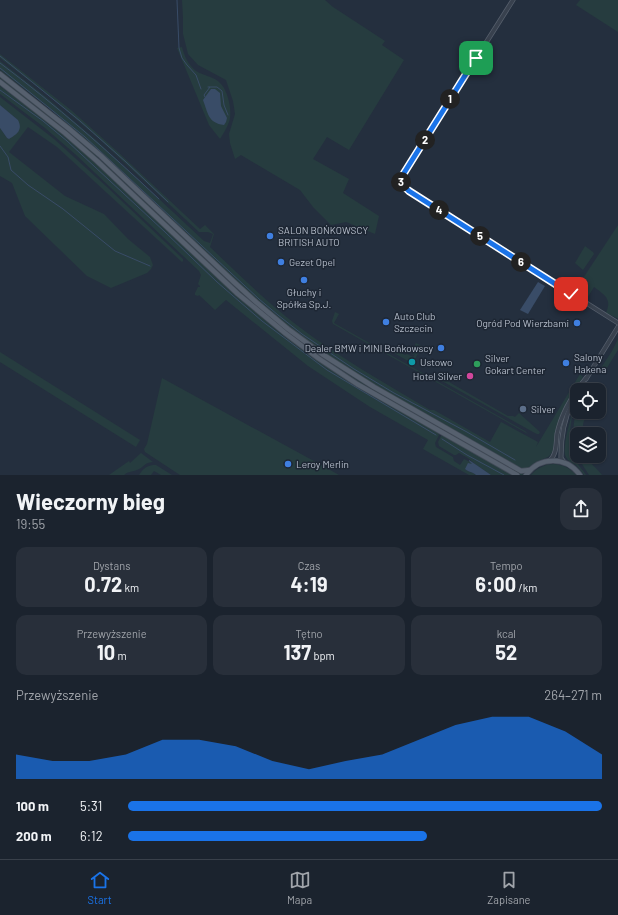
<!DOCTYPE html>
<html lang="pl">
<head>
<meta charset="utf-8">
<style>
  :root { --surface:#1b232e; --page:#282f3a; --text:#f1f3f6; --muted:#a0a4aa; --line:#39404a; --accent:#1a73e8 }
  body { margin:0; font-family:Barlow,sans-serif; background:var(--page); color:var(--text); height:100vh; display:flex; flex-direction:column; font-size:15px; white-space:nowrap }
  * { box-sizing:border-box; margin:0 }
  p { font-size:13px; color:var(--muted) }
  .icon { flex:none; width:22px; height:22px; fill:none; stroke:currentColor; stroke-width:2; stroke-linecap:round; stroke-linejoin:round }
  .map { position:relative; height:475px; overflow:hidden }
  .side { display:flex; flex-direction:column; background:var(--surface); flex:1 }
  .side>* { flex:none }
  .controls { position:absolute; left:570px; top:383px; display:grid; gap:8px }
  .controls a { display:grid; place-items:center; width:36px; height:36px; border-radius:8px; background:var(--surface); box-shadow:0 1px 3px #0004,0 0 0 1px var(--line); font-size:20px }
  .pin { position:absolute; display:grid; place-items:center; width:34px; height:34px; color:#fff; margin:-17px; border-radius:8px; box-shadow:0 2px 6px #0006 }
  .km { position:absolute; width:20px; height:20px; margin:-10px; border-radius:50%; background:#222; color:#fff; font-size:11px; line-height:20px; text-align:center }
  .round { display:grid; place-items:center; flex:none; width:42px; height:42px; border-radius:12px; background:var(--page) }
  .overview { display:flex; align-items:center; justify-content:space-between; height:68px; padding:0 16px }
  h1 { font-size:22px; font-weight:700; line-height:30px }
  .figures { display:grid; grid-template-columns:repeat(3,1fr); gap:6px; height:68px; padding:4px 16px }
  .figures div { display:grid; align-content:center; border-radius:10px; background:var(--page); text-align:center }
  .figures b { font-size:20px; font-weight:700 }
  .figures small { font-size:11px; font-weight:400 }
  .figures p { font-size:11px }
  .chart { height:112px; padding:8px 16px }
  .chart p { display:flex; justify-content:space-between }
  .chart svg { width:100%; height:72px; margin-top:4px; fill:var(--accent); opacity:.7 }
  ul { padding:0 16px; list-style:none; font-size:13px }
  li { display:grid; grid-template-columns:64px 48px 1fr; align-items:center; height:30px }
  li i { height:10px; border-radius:5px; background:var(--accent) }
  .dock { display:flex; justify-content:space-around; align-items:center; height:56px; border-top:1px solid var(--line); background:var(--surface); font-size:11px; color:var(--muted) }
  .dock a { display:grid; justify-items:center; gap:2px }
  .dock .on { color:var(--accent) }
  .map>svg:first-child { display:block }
</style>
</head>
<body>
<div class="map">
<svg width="618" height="475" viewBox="0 0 618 475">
  <rect width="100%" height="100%" fill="#242f3e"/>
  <!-- green -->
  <g fill="#263c3f">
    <path d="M182 0H325L333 7 385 41 382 45 404 60 349 150 327 137 313 159 349 179 343 193 379 216 375 234 346 222 331 225 313 207 300 190 241 155 235 159 230 143 229 134 235 114 233 101 226 80 198 65 188 54 183 34V18Z"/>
    <path d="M580 0H618V32L576 5Z"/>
    <path d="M182 47C184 55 188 65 196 71 204 76 214 76 221 84 228 91 233 113 229 122 227 128 223 134 220 139L209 125 177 48Z"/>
    <path d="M0 54 71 110 118 152 200 229 205 225 214 234 210 247C238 274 267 302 298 326 340 358 385 383 430 410H434L490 442 501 422 538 442 536 447 580 374 583 377 566 405 560 418 555 434 553 451 551 454 548 457 536 462 528 468H521L375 385 329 356 300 336 270 311 247 291 100 153 50 109 0 70V61L47 98 96 140 204 241 210 243 213 234 208 232H199L98 138 49 96 0 58Z"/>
    <path d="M0 77 47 113 86 146 244 294 327 360 358 380 521 473H524L523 475H520L357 381 326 361 286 332 243 296 85 147 57 124 0 79Z"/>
    <path d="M0 86 40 116 72 142 114 180 240 299 284 336 324 365 355 385 438 433 439 435 435 443 436 447 453 457 454 461 460 465 464 459 472 463 473 465 465 469C468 472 473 472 476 475H469L423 449 428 440 370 407 308 366 226 300 215 310 199 295 198 296 195 295V293L198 287H200V286L198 284 201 275 199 271 75 154 45 128 0 94Z"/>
    <path d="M0 97 54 139 107 187 183 259V261L182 262 57 147 28 127 9 152 65 196 104 214 128 239 150 257 153 265 151 269 147 273 111 288 87 276 25 216 12 183 0 176V128L7 138 9 139 18 132V120L0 105Z"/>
    <path d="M618 225V318H617L606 313C607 310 609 305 608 302 607 295 599 291 594 287L586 300C581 297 575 295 576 289Z"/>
    <path d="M585 246 593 252 594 254 583 270 575 263Z"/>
    <path d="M335 312 339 314 334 323 525 431 528 434 333 324 332 321Z"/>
    <path d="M618 339V350L605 371 604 373H600L599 371 612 351Z"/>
    <path d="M416 343 422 346 415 359 417 360 416 362 414 361 412 363H411L412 362 413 359 410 358 408 361 394 353 392 351V348L405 355 407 354 413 357 415 354 412 355 416 350 413 348Z"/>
    <path d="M0 352 140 440 136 447 0 362Z"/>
    <path d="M446 374 448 375 444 377 449 382 508 416H513L515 417 519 413 540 432 539 434H537L533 432 442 381Z"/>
    <path d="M162 378 323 466 339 475H180L145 452 144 449 147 444Z"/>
    <path d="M577 402C569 419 567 445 577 462 579 467 583 470 586 475H584C581 471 579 468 576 465 572 463 568 461 566 457 561 448 572 412 577 402Z"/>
    <path d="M577 409V412H587L583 424V434H577V454C573 440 572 423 577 409Z"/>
    <path d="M443 435 512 475H491L475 464 468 458 459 453 456 455H454L439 446 438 442 441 436Z"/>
    <path d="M141 453 153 462C144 463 145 466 139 469 133 472 128 471 124 475H109L129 461 130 463Z"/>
    <path d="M578 456H586C590 464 597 468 602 475H589L580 461Z"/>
    <path d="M554 464C563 465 570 468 576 475H531C537 468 545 464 554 464Z"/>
    <path d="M153 465H156L172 475H161L154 471 151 475H139C143 469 146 466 153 465Z"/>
  </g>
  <!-- water -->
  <g fill="#394c67">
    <path d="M211 89H215L220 93 221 106 227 118 226 122 224 125C208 123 208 113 203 100Z"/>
    <path d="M0 105 18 120C23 130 17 134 9 139L7 138 0 128Z"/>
    <path d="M538 282 545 286 528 314 520 310Z"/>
    <path d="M469 460 475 464 491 475H476C473 472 468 472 465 469L468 463 472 464 469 461Z"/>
  </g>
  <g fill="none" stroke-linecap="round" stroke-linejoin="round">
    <!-- stream -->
    <g stroke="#394c67" stroke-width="1">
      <path d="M177 0 179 48 182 58 187 65 196 75 201 89"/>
      <path d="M0 56 80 121 126 162 168 202"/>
      <path d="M0 63C56 105 108 151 159 199"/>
      <path d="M0 68 85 137 259 299 278 315 302 334 354 369 394 393 467 432 515 460"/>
      <path d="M210 87H217L222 91 224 105 228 115"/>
      <path d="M0 90 43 121 67 141 165 232 217 282 262 321 327 370 436 435"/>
      <path d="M205 97 204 95 210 87H208"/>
      <path d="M0 146 8 157 11 170 28 185 63 209 115 251 150 266"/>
      <path d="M442 439 467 455 504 475"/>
    </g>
    <!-- minor casing -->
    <g stroke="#565f6c" stroke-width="5">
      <g id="minor">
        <path d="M513 0 406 169C400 179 399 183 409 191L618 323"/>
        <path d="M586 379 618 327"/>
        <path d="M549 461C557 455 556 443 557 434 561 414 573 394 586 378"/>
        <path d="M564 462 561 458V456C561 438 564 419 572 403"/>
      </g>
    </g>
    <!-- major casing -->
    <g stroke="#414a57" stroke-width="6">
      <g id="major">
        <path d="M0 74 68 128 101 156 234 282 256 302 288 329 322 354 374 387 521 471 530 470"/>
        <path d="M0 82 65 133 97 161 238 294 285 333 318 358 357 384 517 475"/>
        <path d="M526 475C540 456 566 456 580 475"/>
      </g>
    </g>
    <!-- minor -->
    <use href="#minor" stroke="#38414e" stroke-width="3.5"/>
    <!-- major -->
    <use href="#major" stroke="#56606e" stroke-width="4.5"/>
  </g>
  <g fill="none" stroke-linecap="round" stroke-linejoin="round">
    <!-- route casing -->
    <g stroke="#fff" stroke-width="8">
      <path id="route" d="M476 58 404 173C399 181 402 185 409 191L571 294"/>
    </g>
    <!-- route -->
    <use href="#route" stroke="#1a73e8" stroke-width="5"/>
  </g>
  <!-- markers -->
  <g fill="#3f7fe0" stroke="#1d2633" stroke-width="1.5">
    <circle cx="270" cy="236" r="4"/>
    <circle cx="281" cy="262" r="4"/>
    <circle cx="304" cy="280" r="4"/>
    <circle cx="386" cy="322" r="4"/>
    <circle cx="577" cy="323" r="4"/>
    <circle cx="441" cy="348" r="4"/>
    <circle cx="566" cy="363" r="4"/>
    <circle cx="288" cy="464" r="4"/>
  </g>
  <circle fill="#0f9aa8" stroke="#1d2633" stroke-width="1.5" cx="412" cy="362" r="4"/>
  <circle fill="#2e9e5b" stroke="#1d2633" stroke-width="1.5" cx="477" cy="364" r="4"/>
  <circle fill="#d1479c" stroke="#1d2633" stroke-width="1.5" cx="470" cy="376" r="4"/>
  <circle fill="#5c6f8a" stroke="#1d2633" stroke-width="1.5" cx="523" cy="409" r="4"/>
  <g text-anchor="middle" stroke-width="3" stroke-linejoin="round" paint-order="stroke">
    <!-- poi labels -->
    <g font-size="10" fill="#b4bcc9" stroke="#1d2633" text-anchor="start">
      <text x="278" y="234">SALON BOŃKOWSCY<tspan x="278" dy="12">BRITISH AUTO</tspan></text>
      <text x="289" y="266">Gezet Opel</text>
      <text x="304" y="296" text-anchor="middle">Głuchy i<tspan x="304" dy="12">Spółka Sp.J.</tspan></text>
      <text x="394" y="320">Auto Club<tspan x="394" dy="12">Szczecin</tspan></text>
      <text x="569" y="327" text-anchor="end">Ogród Pod Wierzbami</text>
      <text x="433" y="352" text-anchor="end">Dealer BMW i MINI Bońkowscy</text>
      <text x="574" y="361">Salony<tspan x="574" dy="12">Hakena</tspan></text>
      <text x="485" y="362">Silver<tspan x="485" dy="12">Gokart Center</tspan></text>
      <text x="420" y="366">Ustowo</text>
      <text x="462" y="380" text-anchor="end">Hotel Silver</text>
      <text x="531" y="413">Silver</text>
      <text x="296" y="468">Leroy Merlin</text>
    </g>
  </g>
</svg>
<div class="controls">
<a><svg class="icon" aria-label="locate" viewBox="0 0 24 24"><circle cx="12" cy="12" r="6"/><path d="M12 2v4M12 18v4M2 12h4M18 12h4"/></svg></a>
<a><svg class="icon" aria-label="layers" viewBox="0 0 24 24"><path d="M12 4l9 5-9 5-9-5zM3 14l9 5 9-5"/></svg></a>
</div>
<div class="pin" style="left:476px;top:58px;background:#1e9e55"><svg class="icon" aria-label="arrive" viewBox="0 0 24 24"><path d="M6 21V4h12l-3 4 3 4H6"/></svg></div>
<div class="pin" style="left:571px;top:294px;background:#d93025"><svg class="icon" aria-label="check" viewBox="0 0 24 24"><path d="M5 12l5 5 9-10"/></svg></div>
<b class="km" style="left:450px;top:99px">1</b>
<b class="km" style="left:425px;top:140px">2</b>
<b class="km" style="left:401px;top:182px">3</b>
<b class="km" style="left:439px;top:210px">4</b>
<b class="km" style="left:480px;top:236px">5</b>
<b class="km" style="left:521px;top:262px">6</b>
</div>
<section class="side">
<div class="overview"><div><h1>Wieczorny bieg</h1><p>19:55</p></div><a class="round"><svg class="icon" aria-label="share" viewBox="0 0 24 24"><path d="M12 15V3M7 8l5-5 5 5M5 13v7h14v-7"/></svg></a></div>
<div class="figures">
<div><p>Dystans</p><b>0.72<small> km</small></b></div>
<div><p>Czas</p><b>4:19</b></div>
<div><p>Tempo</p><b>6:00<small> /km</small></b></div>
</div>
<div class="figures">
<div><p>Przewyższenie</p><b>10<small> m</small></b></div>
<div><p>Tętno</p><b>137<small> bpm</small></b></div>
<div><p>kcal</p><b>52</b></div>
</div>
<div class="chart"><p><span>Przewyższenie</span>264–271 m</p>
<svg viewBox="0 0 160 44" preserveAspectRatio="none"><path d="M0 44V29L10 33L20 33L30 29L40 20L50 20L60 24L70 33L80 38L90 33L100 29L110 20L120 11L130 6L140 6L150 15L160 29V44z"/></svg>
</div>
<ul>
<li><b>100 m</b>5:31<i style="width:100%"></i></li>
<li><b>200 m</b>6:12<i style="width:63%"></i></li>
</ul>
</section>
<nav class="dock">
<a class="on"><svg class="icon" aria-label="home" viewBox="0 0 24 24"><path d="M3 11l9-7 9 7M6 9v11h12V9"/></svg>Start</a>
<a><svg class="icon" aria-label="map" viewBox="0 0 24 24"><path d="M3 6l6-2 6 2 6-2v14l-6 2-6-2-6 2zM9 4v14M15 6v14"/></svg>Mapa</a>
<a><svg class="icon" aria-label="saved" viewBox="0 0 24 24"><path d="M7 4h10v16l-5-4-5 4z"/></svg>Zapisane</a>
</nav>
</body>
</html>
